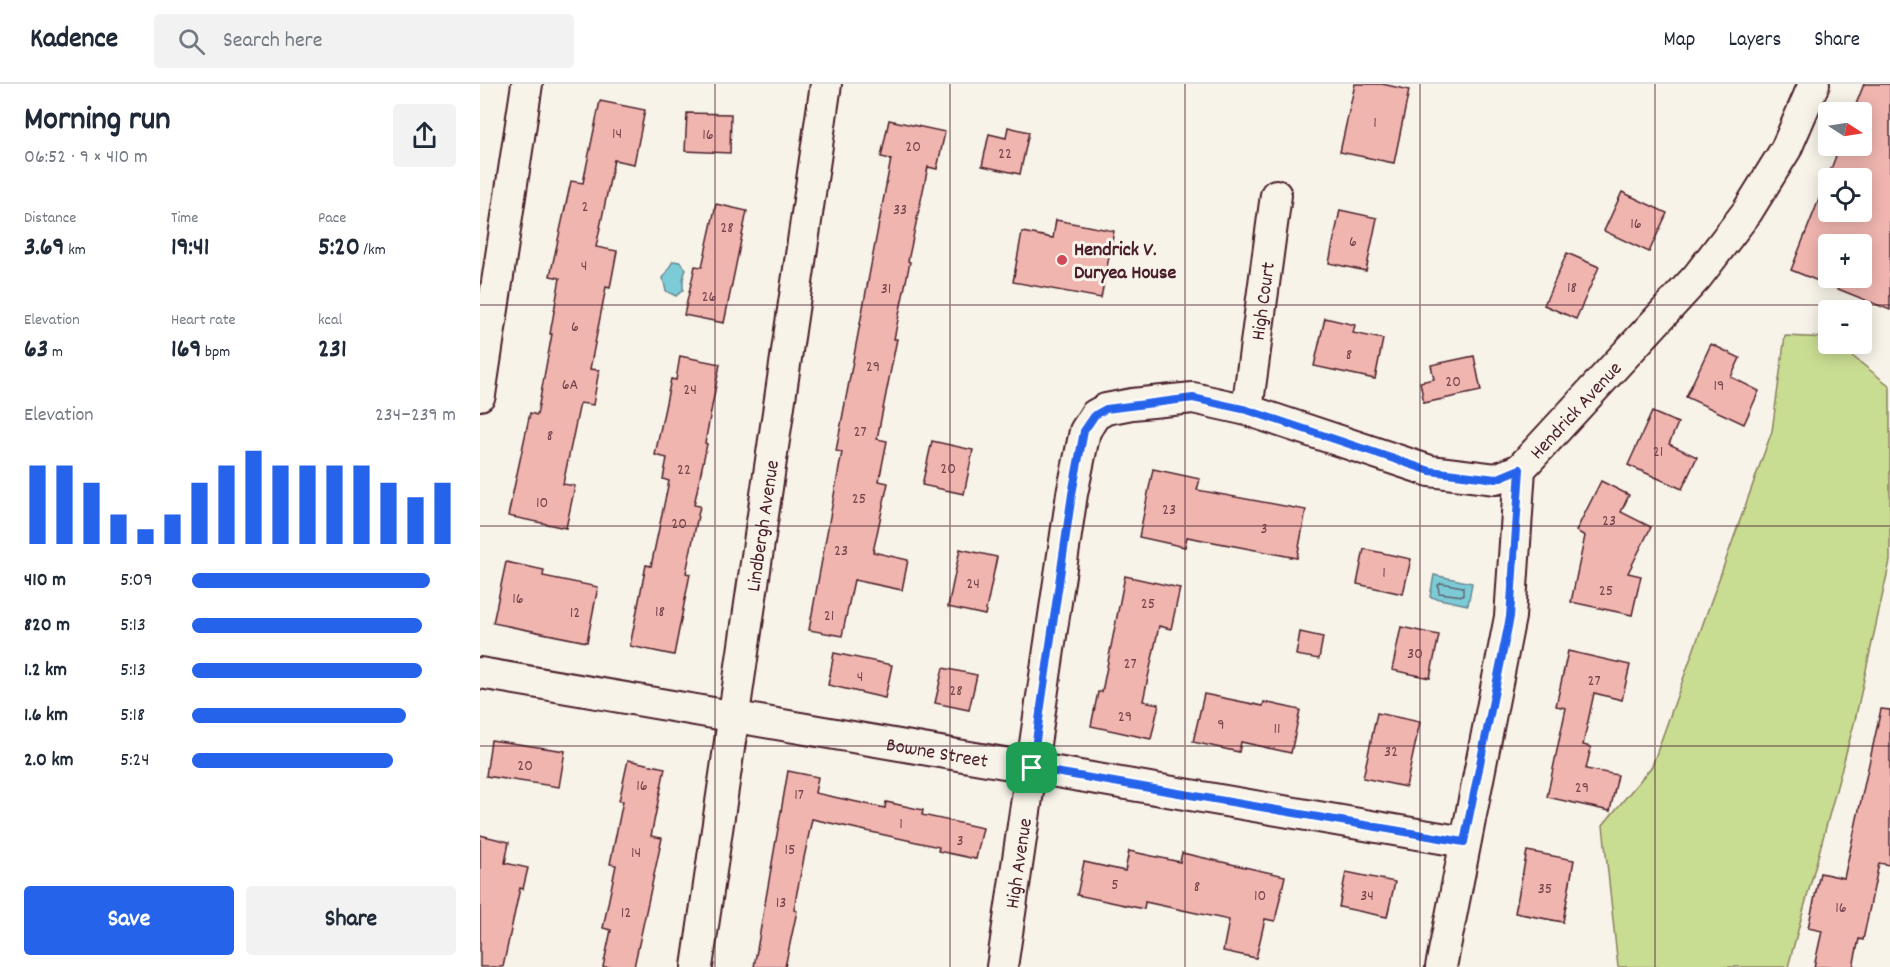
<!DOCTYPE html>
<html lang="en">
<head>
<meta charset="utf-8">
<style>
  :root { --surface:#fff; --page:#f2f2f3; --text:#1f2937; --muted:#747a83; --line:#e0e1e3; --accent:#2563eb }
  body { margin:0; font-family:Dekko,sans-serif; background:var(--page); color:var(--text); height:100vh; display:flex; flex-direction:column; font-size:22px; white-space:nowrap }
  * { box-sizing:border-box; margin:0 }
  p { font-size:20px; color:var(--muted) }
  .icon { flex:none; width:33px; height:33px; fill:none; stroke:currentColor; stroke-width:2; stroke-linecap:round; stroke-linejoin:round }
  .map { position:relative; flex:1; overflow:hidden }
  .details { display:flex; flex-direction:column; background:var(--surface); width:480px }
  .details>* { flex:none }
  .needle { width:39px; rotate:102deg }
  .tools { position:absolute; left:1338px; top:18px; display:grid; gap:12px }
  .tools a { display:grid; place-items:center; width:54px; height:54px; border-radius:6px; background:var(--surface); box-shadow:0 3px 15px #0003; font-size:30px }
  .pin { position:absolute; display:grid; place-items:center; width:51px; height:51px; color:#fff; margin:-26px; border-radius:12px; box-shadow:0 3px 9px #0006 }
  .round { display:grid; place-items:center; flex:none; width:63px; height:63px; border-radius:6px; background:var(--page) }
  .headline { display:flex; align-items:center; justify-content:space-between; height:102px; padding:0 24px }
  h1 { font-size:33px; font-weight:700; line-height:45px }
  .metrics { display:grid; grid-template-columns:repeat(3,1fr); gap:9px; height:102px; padding:6px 24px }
  .metrics div { display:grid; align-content:center }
  .metrics b { font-size:26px; font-weight:700 }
  .metrics small { font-size:16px; font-weight:400 }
  .metrics p { font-size:16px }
  .chart { height:168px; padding:12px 24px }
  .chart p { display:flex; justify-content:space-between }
  .chart svg { width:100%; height:108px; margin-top:6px; stroke:var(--accent); stroke-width:6 }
  .cta { display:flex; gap:12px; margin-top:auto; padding:12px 24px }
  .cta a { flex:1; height:69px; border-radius:6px; background:var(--accent); color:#fff; font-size:24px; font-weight:700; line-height:69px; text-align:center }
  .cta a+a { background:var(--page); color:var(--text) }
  ul { padding:0 24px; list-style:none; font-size:20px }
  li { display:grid; grid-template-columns:96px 72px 1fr; align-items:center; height:45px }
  li i { height:15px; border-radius:8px; background:var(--accent) }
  header { display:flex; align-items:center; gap:36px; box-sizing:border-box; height:84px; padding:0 30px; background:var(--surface); border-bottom:2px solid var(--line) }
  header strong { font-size:28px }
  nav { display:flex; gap:33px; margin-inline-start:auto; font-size:21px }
  .search { width:420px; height:54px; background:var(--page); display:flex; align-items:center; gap:15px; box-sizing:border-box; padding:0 21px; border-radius:6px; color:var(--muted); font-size:22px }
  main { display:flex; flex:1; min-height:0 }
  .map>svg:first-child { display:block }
</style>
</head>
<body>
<header>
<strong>Kadence</strong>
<div class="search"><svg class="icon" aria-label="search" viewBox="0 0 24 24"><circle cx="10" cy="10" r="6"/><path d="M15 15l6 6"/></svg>Search here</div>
<nav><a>Map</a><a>Layers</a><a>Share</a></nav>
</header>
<main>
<section class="details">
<div class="headline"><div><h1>Morning run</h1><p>06:52 · 9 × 410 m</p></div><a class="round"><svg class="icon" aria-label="share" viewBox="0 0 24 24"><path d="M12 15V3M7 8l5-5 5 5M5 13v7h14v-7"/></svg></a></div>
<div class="metrics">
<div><p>Distance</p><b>3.69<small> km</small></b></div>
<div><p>Time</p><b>19:41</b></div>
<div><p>Pace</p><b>5:20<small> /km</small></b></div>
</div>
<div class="metrics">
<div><p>Elevation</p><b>63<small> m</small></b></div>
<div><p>Heart rate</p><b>169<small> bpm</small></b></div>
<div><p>kcal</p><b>231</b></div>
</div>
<div class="chart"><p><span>Elevation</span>234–239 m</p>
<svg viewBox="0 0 160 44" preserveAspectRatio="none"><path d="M5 44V12M15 44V12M25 44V19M35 44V32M45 44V38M55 44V32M65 44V19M75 44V12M85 44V6M95 44V12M105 44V12M115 44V12M125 44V12M135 44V19M145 44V25M155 44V19"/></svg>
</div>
<ul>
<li><b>410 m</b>5:09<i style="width:90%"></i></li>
<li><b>820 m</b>5:13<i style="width:87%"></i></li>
<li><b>1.2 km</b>5:13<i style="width:87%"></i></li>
<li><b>1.6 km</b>5:18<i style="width:81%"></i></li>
<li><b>2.0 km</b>5:24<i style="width:76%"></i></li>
</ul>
<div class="cta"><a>Save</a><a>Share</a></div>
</section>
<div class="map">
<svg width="1410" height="883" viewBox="0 0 1410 883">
  <rect width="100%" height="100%" fill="#f7f3e8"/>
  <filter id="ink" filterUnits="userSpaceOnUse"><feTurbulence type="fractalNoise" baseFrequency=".0167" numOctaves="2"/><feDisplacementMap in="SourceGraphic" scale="12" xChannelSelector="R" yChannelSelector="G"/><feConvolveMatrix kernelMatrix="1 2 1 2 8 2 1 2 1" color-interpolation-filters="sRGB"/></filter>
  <g filter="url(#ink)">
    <!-- green -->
    <path fill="#c9dd92" stroke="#8a7e5e" stroke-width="1.5" d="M1305 252 1348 254V260H1357L1410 302V477L1375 636 1308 883H1138L1123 741 1172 682 1292 347Z"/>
    <!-- water -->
    <g fill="#7cccd7" stroke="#688792" stroke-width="1.5">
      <path d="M193 177 200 178 206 185 203 195V206L196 212 186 207 183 194Z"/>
      <path d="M954 491 992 499 988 521 950 513Z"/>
    </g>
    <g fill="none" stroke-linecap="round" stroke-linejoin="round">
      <!-- shore -->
      <path stroke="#5e6470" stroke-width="1.5" d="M961 499 983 503V512L959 509 958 501Z"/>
    </g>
    <!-- building -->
    <g fill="#f0b5af" stroke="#4a1f2b" stroke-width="1.5" fill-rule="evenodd">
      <path d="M875 0H902L929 6 914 79 860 68Z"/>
      <path d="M1384 0H1410V226L1311 186 1360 62H1382V28H1373ZM1348 94H1382V128H1348ZM1348 160H1382V194H1348Z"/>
      <path d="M120 17 165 26 154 80 134 76 116 163 137 167 130 204 126 203 110 285 119 286 113 321 100 319 83 400 95 402 86 444 28 432 50 329 57 331 72 250H70L80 194 70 192 91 97 103 99Z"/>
      <path d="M207 29 251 30 250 69 205 67Z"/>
      <path d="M409 36 465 48 457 85 448 83 428 177 430 178 414 255H417L397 355 407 357 399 397 408 399 393 468 428 476 422 506 374 496 362 552 329 546 362 368 356 367 411 75 401 73Z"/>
      <path d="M528 43 549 48 540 90 502 82 509 50 526 54Z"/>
      <path d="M1142 108 1187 129 1169 168 1124 147Z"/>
      <path d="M236 120 267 127 244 239 204 231 215 182 222 183Z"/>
      <path d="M860 126 897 134 886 187 849 179Z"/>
      <path d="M576 136 634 147 621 214 533 198 542 148 573 154Z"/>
      <path d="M1087 169 1119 183 1096 235 1064 221Z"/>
      <path d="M845 234 875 241 873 249 903 255 895 295 834 282Z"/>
      <path d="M1231 260 1260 274 1251 293 1279 307 1264 340 1206 313Z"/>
      <path d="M200 272 240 280 225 359 227 360 214 421 220 422 206 489 210 490 194 571 150 562 166 481 171 482 189 397 183 395 187 374 175 371 191 295 196 296Z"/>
      <path d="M994 272 1001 307 944 319 940 298 954 295 951 281Z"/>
      <path d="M1172 328 1198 339 1189 360 1217 373 1202 405 1148 381Z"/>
      <path d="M452 357 493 366 484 410 442 401Z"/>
      <path d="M673 385 720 395 717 406 826 426 817 474 707 453 705 463 659 453Z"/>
      <path d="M1121 397 1149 411 1141 428 1171 443 1148 489 1161 492 1152 531 1091 518 1105 452 1096 447Z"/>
      <path d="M480 465 517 473 505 531 468 523Z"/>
      <path d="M884 465 931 475 923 510 877 500Z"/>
      <path d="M26 478 64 486 63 492 118 503 107 558 13 539Z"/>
      <path d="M645 492 700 504 691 545 679 542 663 617 679 620 671 655 611 642 618 608H622Z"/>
      <path d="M921 543 959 551 950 594 912 586Z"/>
      <path d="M820 548 843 553 839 575 816 571Z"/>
      <path d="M1088 567 1150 581 1142 616 1114 609 1103 661 1111 663 1106 685 1138 691 1130 727 1067 713 1086 624 1076 622Z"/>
      <path d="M354 569 412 581 405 614 348 601Z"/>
      <path d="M463 584 497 591 489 626 455 619Z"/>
      <path d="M724 610 783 622 784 618 820 626 811 669 761 658 759 668 713 658Z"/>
      <path d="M1401 625 1410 626V781L1399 779 1383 856 1379 855 1373 883H1334L1342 847 1328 844 1340 789 1364 794Z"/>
      <path d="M897 629 940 638 926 703 883 694Z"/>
      <path d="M11 656 85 667 79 703 6 692Z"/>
      <path d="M148 676 185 684 171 752 182 754 154 883H123L131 846 123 844 136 781 130 780 143 717H139Z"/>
      <path d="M308 687 338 693 335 709 405 724 406 718 443 726 442 731 503 744 496 775 458 767 459 763 332 735 317 808 314 826 317 827 305 883H274Z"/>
      <path d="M0 751 29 758 25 779 48 784 43 805 40 804 23 883H0Z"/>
      <path d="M649 767 700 778 702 769 805 792 795 837 785 835 776 874 743 867 749 836 665 818 664 825 597 811 604 778 645 787Z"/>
      <path d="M1047 767 1094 776 1083 838 1035 829Z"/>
      <path d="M866 788 915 798 907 833 859 823Z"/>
    </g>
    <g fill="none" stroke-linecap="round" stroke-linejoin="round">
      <!-- minor casing -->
      <g stroke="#4a1f2b" stroke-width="34">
        <g id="minor">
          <path d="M0 311 47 0"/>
          <path id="s1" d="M767 326 796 111"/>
          <path id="s2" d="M0 589 984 758"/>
          <path id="s3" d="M217 883 346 0"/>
          <path id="s4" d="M522 883 592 410 605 347 615 331 626 325 652 320 713 314 767 326 950 387 1016 395 1040 385"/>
          <path id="s5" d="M961 883 1030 533 1040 385 1217 193 1267 128 1306 65 1334 0"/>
        </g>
      </g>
      <!-- minor -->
      <use href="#minor" stroke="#f7f3e8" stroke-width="30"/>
    </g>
  </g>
  <g fill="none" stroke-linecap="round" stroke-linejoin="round" filter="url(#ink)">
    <!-- route casing -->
    <g stroke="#fff" stroke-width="12">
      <path id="route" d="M713 314 767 326 950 387 1016 395 1040 385 1030 533 984 758 552 684 592 410 604 347 615 331 626 325Z"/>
    </g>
    <!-- route -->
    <use href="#route" stroke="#2563eb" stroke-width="8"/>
  </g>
  <!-- grid -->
  <path fill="none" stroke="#4a1f2b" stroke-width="1.5" stroke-opacity="0.55" d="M235 0V883M470 0V883M705 0V883M940 0V883M1175 0V883M0 221H1410M0 442H1410M0 662H1410"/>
  <!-- markers -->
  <circle fill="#d1495b" stroke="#f7f3e8" stroke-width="2" cx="582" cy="176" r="6"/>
  <g text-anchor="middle" stroke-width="6" stroke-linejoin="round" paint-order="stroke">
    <!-- number labels -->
    <g font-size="16" fill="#74444c">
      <text x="895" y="43">1</text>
      <text x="137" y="54">14</text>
      <text x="228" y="55">16</text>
      <text x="433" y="67">20</text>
      <text x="525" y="74">22</text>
      <text x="105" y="127">2</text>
      <text x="420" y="130">33</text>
      <text x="1156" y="144">16</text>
      <text x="247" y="148">28</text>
      <text x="873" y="162">6</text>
      <text x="104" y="186">4</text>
      <text x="1092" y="208">18</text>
      <text x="406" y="209">31</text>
      <text x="229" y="217">26</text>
      <text x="95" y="247">6</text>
      <text x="869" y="275">8</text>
      <text x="393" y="287">29</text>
      <text x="973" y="302">20</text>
      <text x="90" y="305">6A</text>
      <text x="1239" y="306">19</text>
      <text x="210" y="310">24</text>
      <text x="380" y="352">27</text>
      <text x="70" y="356">8</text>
      <text x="1178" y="372">21</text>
      <text x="468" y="389">20</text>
      <text x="204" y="390">22</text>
      <text x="379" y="419">25</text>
      <text x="62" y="423">10</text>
      <text x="689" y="430">23</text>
      <text x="1129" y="441">23</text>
      <text x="199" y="444">20</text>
      <text x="784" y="449">3</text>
      <text x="361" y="471">23</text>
      <text x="904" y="493">1</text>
      <text x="493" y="504">24</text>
      <text x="1126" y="511">25</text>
      <text x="38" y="519">16</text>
      <text x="668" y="524">25</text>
      <text x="180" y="532">18</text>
      <text x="95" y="533">12</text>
      <text x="349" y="536">21</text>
      <text x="935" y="574">30</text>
      <text x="650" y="584">27</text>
      <text x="380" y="597">4</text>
      <text x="1114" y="601">27</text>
      <text x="476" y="611">28</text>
      <text x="645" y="637">29</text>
      <text x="741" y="645">9</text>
      <text x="797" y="649">11</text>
      <text x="911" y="672">32</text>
      <text x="45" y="686">20</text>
      <text x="162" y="706">16</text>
      <text x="1102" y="708">29</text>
      <text x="319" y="715">17</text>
      <text x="421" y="744">1</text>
      <text x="480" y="761">3</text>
      <text x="310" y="770">15</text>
      <text x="156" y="773">14</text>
      <text x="635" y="805">5</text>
      <text x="717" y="807">8</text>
      <text x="1065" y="809">35</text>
      <text x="780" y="816">10</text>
      <text x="887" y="816">34</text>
      <text x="301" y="823">13</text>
      <text x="1361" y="828">16</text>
      <text x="146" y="833">12</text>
    </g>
    <!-- poi labels -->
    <g font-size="20" font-weight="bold" fill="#4a1f2b" stroke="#f7f3e8" text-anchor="start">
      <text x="594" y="171">Hendrick V.<tspan x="594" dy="23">Duryea House</tspan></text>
    </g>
    <!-- street labels -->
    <g font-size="20" fill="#4a1f2b" stroke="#f7f3e8">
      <text dy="7" stroke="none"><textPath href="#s1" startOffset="110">High Court</textPath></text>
      <text dy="7" stroke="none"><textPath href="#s5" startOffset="586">Hendrick Avenue</textPath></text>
      <text dy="7" stroke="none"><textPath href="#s3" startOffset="446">Lindbergh Avenue</textPath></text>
      <text dy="7" stroke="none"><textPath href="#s2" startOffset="464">Bowne Street</textPath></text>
      <text dy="7" stroke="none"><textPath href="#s4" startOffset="105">High Avenue</textPath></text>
    </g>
  </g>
</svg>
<div class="tools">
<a><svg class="needle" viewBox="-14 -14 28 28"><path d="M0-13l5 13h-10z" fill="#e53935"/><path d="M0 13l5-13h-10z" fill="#747a83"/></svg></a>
<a><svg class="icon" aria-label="locate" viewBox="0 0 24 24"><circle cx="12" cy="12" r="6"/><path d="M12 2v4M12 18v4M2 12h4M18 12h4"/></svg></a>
<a>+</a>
<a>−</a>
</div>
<div class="pin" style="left:552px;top:684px;background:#1e9e55"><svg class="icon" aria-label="arrive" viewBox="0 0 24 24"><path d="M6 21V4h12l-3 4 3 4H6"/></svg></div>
</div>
</main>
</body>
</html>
